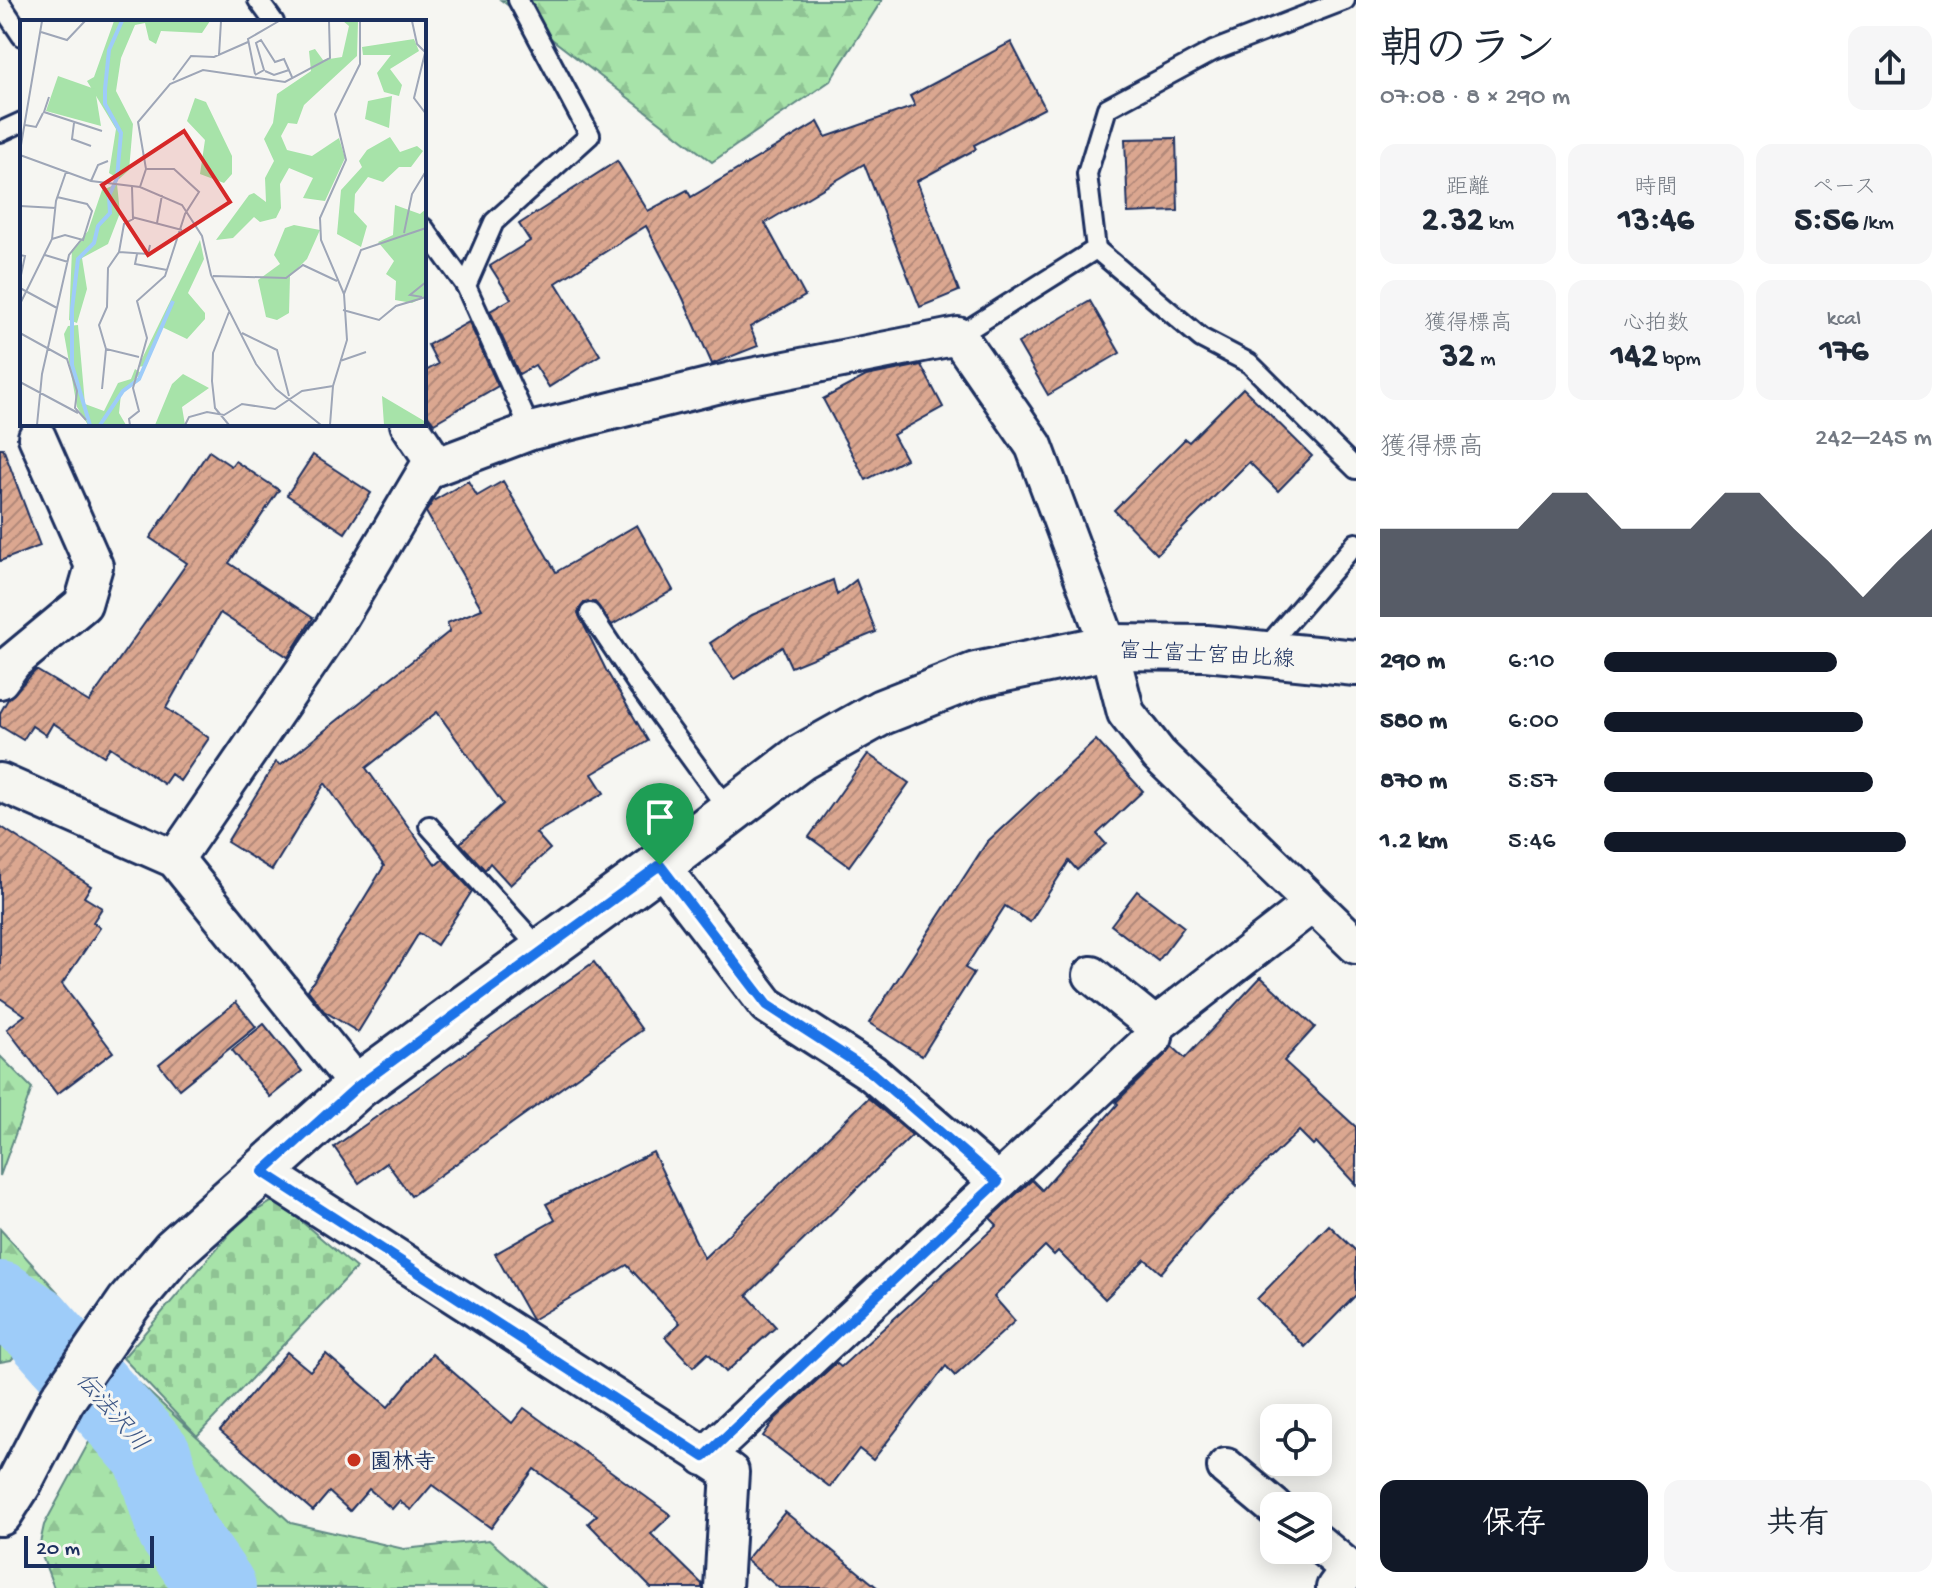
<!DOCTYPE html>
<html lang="ja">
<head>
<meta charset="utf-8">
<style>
  :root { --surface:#fff; --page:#f6f6f7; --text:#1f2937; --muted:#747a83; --accent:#111827 }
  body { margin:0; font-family:"Gochi Hand","Klee One",sans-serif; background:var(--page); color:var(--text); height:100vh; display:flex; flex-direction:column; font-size:30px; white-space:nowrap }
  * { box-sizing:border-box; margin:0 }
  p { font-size:26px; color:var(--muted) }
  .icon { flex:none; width:44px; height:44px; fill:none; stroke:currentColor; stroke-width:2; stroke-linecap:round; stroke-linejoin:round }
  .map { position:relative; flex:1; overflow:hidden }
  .sheet { display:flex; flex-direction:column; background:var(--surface); width:600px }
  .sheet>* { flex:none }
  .buttons { position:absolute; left:1260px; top:1404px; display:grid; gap:16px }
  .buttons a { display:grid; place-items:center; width:72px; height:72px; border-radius:16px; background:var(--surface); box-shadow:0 4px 20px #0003; font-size:40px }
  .scale { position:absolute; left:24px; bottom:20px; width:130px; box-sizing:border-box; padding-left:8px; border:4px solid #1b2f5e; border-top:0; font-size:22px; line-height:28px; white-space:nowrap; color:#1b2f5e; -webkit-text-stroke:6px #f6f6f2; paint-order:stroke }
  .pin { position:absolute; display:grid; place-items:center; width:68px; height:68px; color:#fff; margin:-82px -34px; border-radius:50% 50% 50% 0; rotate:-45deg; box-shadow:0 0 8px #0007 }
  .pin .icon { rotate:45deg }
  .round { display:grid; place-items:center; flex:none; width:84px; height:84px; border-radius:16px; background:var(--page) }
  .head { display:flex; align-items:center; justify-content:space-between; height:136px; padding:0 24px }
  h1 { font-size:44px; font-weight:800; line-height:60px }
  .figures { display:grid; grid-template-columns:repeat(3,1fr); gap:12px; height:136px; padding:8px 24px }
  .figures div { display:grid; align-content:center; border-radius:16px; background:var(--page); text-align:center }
  .figures b { font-size:34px; font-weight:800 }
  .figures small { font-size:22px; font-weight:400 }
  .figures p { font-size:22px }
  .chart { height:224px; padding:16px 24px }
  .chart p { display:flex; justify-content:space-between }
  .chart svg { width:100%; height:144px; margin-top:8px; fill:var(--accent); opacity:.7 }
  .primary-button { display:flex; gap:16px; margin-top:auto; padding:16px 24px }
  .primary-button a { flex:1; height:92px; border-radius:16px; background:var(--accent); color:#fff; font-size:32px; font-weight:800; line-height:92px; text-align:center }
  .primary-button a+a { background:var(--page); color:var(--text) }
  ul { padding:0 24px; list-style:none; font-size:26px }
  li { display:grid; grid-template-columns:128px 96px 1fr; align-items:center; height:60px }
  li i { height:20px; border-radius:10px; background:var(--accent) }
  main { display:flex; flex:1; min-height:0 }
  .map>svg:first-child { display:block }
</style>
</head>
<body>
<main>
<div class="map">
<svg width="1356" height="1588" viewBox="0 0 1356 1588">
  <defs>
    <pattern id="forest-firs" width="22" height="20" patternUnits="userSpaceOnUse" patternTransform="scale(2)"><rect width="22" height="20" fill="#a7e3a9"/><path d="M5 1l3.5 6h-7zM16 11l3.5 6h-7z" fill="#8fc394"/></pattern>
    <pattern id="cemetery-stones" width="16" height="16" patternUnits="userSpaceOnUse" patternTransform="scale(2)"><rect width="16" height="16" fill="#a7e3a9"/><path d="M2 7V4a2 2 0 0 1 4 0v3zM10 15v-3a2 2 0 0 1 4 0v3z" fill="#8fc394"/></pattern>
    <pattern id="building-hatch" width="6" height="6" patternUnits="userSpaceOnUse" patternTransform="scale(2)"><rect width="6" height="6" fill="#dba790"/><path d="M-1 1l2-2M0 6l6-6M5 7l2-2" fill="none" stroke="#b18879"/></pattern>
  </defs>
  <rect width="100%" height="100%" fill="#f6f6f2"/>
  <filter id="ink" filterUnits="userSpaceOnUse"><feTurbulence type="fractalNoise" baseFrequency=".0125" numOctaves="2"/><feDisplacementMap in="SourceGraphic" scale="16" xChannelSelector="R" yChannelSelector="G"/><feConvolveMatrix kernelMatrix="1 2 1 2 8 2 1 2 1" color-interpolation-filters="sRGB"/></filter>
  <g filter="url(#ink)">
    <!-- forest -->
    <g fill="url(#forest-firs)" stroke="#618984" stroke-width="2">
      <path d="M501 0H882L830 81 712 162Z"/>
      <path d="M0 1056 32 1088 0 1176Z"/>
      <path d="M0 1229 66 1301 11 1360 0 1362Z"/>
      <path d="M127 1372 291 1523 404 1549 489 1540 544 1588H54L39 1548 44 1525Z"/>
    </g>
    <!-- cemetery -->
    <path fill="url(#cemetery-stones)" stroke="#618984" stroke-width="2" d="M273 1201 295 1216 356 1268 197 1436 123 1358 242 1219Z"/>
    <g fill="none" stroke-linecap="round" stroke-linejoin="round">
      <!-- river -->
      <path stroke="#9eccf9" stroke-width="78" d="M0 1300 36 1324 153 1456 176 1530 217 1588"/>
    </g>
    <!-- building -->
    <g fill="url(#building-hatch)" stroke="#1b2f5e" stroke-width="2">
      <path d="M1011 42 1045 108 974 145 976 149 917 181 959 291 920 307 864 164 765 223 805 296 750 327 758 346 712 364 682 296 646 226 556 283 600 355 549 387 535 365 519 374 490 311 511 299 490 266 530 241 519 224 617 161 648 211 687 190 691 197 818 122 826 137 915 106 910 96Z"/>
      <path d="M1176 138 1178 211 1128 213 1125 139Z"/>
      <path d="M1090 301 1120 353 1048 395 1018 343Z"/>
      <path d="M469 322 498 386 434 423 424 410V372L438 364 428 345Z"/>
      <path d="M921 365 943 407 893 435 906 459 866 480 823 399 866 376Z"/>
      <path d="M1243 388 1312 456 1278 491 1249 462 1157 554 1114 510 1185 439 1189 442Z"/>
      <path d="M0 448H3L40 546 0 561Z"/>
      <path d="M209 451 231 466 235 461 279 490 229 563 313 618 288 657 220 613 166 708 209 738 180 781 171 774 164 784 110 747 104 756 53 723 46 735 32 726 23 740 0 726V713L8 699 36 670 89 702 187 563 150 538Z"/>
      <path d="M313 455 371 493 345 533 287 495Z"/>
      <path d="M468 481 477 496 503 481 556 572 637 525 673 590 612 625 595 602 584 603 578 613 606 670 648 741 592 774 604 793 536 833 550 849 510 885 490 863 485 870 460 843 503 804 437 712 366 768 436 865 443 859 472 891 437 945 419 933 358 1032 324 1011 308 990 384 866 325 783 272 870 227 842 276 762 281 765 450 631 447 623 482 609 426 512 433 501Z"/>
      <path d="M833 580 837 595 856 580 876 632 791 667 782 647 734 679 710 643 752 615Z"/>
      <path d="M1096 740 1143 791 1097 834 1106 844 1077 870 1069 861 1030 922 1005 906 965 968 974 973 922 1056 869 1023 987 842Z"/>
      <path d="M868 754 909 783 849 866 809 837Z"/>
      <path d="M0 826 91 886 84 897 102 908 93 922 100 928 62 984 113 1052 57 1094 7 1029 25 1015 0 998Z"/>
      <path d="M1137 891 1184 927 1158 961 1111 925Z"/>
      <path d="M594 962 642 1030 411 1196 387 1163 359 1183 334 1147Z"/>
      <path d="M1261 977 1315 1027 1284 1061 1356 1127V1185L1316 1142 1313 1145 1299 1131 1209 1217 1161 1273 1145 1259 1105 1299 1058 1251 1054 1255 1045 1246 994 1297 1015 1321 955 1376 946 1366 873 1460 859 1449 830 1487 763 1436 776 1418 836 1363 841 1367 997 1225 990 1218 1032 1180 1042 1190 1118 1104 1116 1102 1168 1052 1172 1046 1185 1058Z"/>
      <path d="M236 1002 256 1027 179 1089 159 1064Z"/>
      <path d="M264 1024 302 1071 270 1097 232 1050Z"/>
      <path d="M868 1098 912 1135 747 1295 776 1327 726 1372 708 1353 693 1367 665 1337 680 1323 627 1265 532 1320 495 1254 555 1220 546 1204 653 1152 704 1258Z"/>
      <path d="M1329 1225 1356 1251V1295L1305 1347 1257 1299Z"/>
      <path d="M287 1352 310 1371 326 1354 388 1407 432 1354 512 1423 524 1408 671 1515 651 1534 702 1584V1588H651L588 1523 597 1515 534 1469 491 1528 432 1485 411 1510 399 1501 392 1509 369 1489 350 1511 329 1492 313 1511 220 1431Z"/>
      <path d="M785 1512 878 1588H779L746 1560Z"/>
    </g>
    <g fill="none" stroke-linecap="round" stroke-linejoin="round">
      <!-- lane casing -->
      <g stroke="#1b2f5e" stroke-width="24">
        <g id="lane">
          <path d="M258 0 274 22"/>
          <path d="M518 0 590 135 494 222 466 286 531 431"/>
          <path d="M0 3 22 36"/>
          <path d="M0 132 22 122"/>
          <path d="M424 228 466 286"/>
          <path d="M1096 249 1201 338 1249 363 1356 469"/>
          <path d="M958 336 1096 249 1087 174 1107 108 1213 51 1345 0"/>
          <path d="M590 613 640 688 730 812"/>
          <path d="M1264 650 1356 543"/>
          <path d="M429 826 542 951"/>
        </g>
      </g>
      <!-- street casing -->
      <g stroke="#1b2f5e" stroke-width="42">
        <g id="street">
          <path d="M409 424 437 466"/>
          <path d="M0 680 13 662 83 604 94 566 37 437"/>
          <path d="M0 782 175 859 358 1086"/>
          <path d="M175 859 333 628 427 470 531 431 736 380 958 336 1034 446 1109 647 1126 713 1159 755 1356 945"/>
          <path d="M660 865 767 1005 872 1073 998 1182"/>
          <path d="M1092 975 1155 1026"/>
          <path d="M263 1172 730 1472 723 1588"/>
          <path d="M704 1457 1154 1037 1155 1026 1312 904"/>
          <path d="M1226 1467 1274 1507"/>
          <path d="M1318 1543 1349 1569 1335 1588"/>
        </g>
      </g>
      <!-- primary casing -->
      <g stroke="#1b2f5e" stroke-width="50">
        <path id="primary" d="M0 1513 19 1483 62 1400 129 1303 174 1250 358 1086 660 865 800 758 882 712 976 675 1109 647 1206 648 1356 663"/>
      </g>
      <!-- lane -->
      <use href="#lane" stroke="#f6f6f2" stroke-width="18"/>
      <!-- street -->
      <use href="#street" stroke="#f6f6f2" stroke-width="36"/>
      <!-- primary -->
      <use href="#primary" stroke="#f6f6f2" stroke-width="44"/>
    </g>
  </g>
  <g fill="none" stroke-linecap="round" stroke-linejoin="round" filter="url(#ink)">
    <!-- route casing -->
    <g stroke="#fff" stroke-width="16">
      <path id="route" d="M660 865 767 1005 872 1073 998 1182 704 1457 263 1172 358 1086Z"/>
    </g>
    <!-- route -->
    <use href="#route" stroke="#1a73e8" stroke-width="10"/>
  </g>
  <!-- markers -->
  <circle fill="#c8321e" stroke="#f6f6f2" stroke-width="3" cx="354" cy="1460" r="8"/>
  <g text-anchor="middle" stroke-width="6" stroke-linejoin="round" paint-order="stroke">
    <!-- street labels -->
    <g font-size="22" fill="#1b2f5e" stroke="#f6f6f2">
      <text transform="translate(1207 653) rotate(3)" y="8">富士富士宮由比線</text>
    </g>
    <!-- poi labels -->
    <g font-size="22" font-weight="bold" fill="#1b2f5e" stroke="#f6f6f2" text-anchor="start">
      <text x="370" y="1468">園林寺</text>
    </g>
    <!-- water labels -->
    <g font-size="24" font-style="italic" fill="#3c5685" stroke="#f6f6f2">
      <text transform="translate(113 1411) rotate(49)" y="8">伝法沢川</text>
    </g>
  </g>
  <!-- overview -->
  <g transform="translate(20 20)">
    <rect width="406" height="406" fill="#f6f6f2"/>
    <path d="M94 1H190L182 13 141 11 136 24 129 20 125 3 115 5 101 38 96 71 113 104 109 150 99 159 89 153 96 109 67 61 74 57ZM323 1H338L337 36 284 85 277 104 268 103 261 116 267 130 292 136 319 118 325 138 305 181 283 178 293 158 269 148 260 164 261 188 256 198 240 202 234 197 213 218 196 220 229 175 234 173 246 182 245 158 254 141 244 119 253 103 257 74 291 51 289 31 295 29 303 40 322 37 329 6ZM394 19 399 31 370 49 382 65 379 76 364 72 357 53 371 35H343L342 27ZM175 78 186 82 212 136V154L204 163 180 154 185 120 167 101ZM370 117 380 132 397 126 403 131 391 147H379L363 162 348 157 335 174 334 192 347 206 341 227 317 214 321 170 342 147 339 141 347 130ZM97 164 100 193 88 224 62 238 67 269 57 303 49 300 52 230 68 211 82 170ZM375 185 400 194 406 189V276L392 283 375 280 376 261 366 254 374 241 358 222 373 215ZM274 205 300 210 287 239 270 256 269 293 257 300 246 297 238 260 260 244 254 235 265 208ZM180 220 184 239 168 273 185 293V299L167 319 142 307 124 346 118 347ZM58 305 65 384 84 391 98 363 111 359 115 349 121 353 101 374 99 393 106 405H68L57 387 44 314 48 306ZM163 354 189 368 162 387 165 405H135L152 364ZM362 376 406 402V405H364Z" fill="#a7e3a9"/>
    <path d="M372 76 369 108 345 99 348 81Z" fill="#a7e3a9"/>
    <path d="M38 56 75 69 81 106 26 91Z" fill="#a7e3a9"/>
    <path fill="none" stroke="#9eccf9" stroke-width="4" d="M70 405 52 345V289L58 239 74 223 78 206 90 193 89 176 97 158 101 113 85 84V69L89 30 102 1M80 405 103 371 119 359 153 281"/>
    <path fill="none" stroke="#9ea6b7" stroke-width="2" d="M392 1 397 24 406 33M21 12 47 20 65 1M405 33 394 78 406 94M199 35 201 1M245 51 254 55 269 50M235 54 228 19 259 1M235 55 244 50 236 23 241 20 255 42 264 39 272 57M153 60 171 36 194 37 228 22M29 77 24 92 82 111M54 103 52 119 71 126M5 105 16 107 23 93M0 131 22 1M0 135 71 161 120 167 162 185 182 216 191 255 236 344 256 369 301 405M71 161 78 145 88 141M112 167 113 199 104 204 99 232 88 248 87 287 79 305 86 329 119 337M120 167 126 149 118 102 150 64 183 50 265 62 310 38 309 1M0 186 36 188M112 197 162 210M137 203 142 175M384 213 392 174 406 151M32 219 45 215 63 220 72 191 67 184 37 177M99 232 128 234 130 225M117 234 115 244 147 250M0 235 5 236 0 260M25 235 48 242M193 256 266 258 283 245 317 261M0 268 37 288M324 274 301 220 300 198 326 140 315 94 340 44V1M402 277 390 275 406 262M0 284 32 219 36 181 46 152M323 290 359 300 376 286 406 277M0 313 47 339 57 371 55 388 66 400M222 313 257 330 269 376M320 341 346 332M0 362 58 393M82 369 86 329M17 405 22 354 49 235 61 220M110 405 109 399 119 391 113 368 127 318 117 281 145 256 165 194 179 172 154 149H126M165 405 169 397 187 392 204 395 222 384 255 389 282 371 313 366M209 405 195 388 192 361 193 333 209 292M310 405 313 366 327 320 324 274 341 230 406 208"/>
    <path fill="#d62828" fill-opacity="0.15" stroke="#d62828" stroke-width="4" d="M164 111 210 182 128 235 82 165Z"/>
    <rect width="406" height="406" fill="none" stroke="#1b2f5e" stroke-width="4"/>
  </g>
</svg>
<div class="buttons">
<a><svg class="icon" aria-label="locate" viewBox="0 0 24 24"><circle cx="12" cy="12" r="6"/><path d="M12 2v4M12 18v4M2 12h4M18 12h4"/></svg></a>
<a><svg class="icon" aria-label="layers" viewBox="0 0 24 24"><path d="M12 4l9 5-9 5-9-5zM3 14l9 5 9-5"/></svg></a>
</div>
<div class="scale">20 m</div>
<div class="pin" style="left:660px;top:865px;background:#1e9e55"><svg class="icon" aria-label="arrive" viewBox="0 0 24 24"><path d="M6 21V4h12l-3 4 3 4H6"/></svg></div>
</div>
<section class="sheet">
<div class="head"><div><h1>朝のラン</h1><p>07:08 · 8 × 290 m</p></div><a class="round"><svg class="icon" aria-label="share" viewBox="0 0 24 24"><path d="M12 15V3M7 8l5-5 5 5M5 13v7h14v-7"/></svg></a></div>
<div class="figures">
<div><p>距離</p><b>2.32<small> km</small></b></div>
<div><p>時間</p><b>13:46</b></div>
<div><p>ペース</p><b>5:56<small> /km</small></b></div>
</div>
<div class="figures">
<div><p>獲得標高</p><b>32<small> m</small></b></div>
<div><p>心拍数</p><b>142<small> bpm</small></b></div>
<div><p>kcal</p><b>176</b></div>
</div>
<div class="chart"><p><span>獲得標高</span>242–245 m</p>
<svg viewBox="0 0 160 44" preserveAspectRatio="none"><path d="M0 44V17L10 17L20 17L30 17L40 17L50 6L60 6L70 17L80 17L90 17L100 6L110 6L120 17L130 27L140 38L150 27L160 17V44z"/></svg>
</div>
<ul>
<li><b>290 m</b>6:10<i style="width:71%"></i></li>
<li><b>580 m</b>6:00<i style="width:79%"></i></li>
<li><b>870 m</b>5:57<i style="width:82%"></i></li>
<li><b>1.2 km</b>5:46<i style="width:92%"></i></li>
</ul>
<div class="primary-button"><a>保存</a><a>共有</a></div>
</section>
</main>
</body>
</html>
